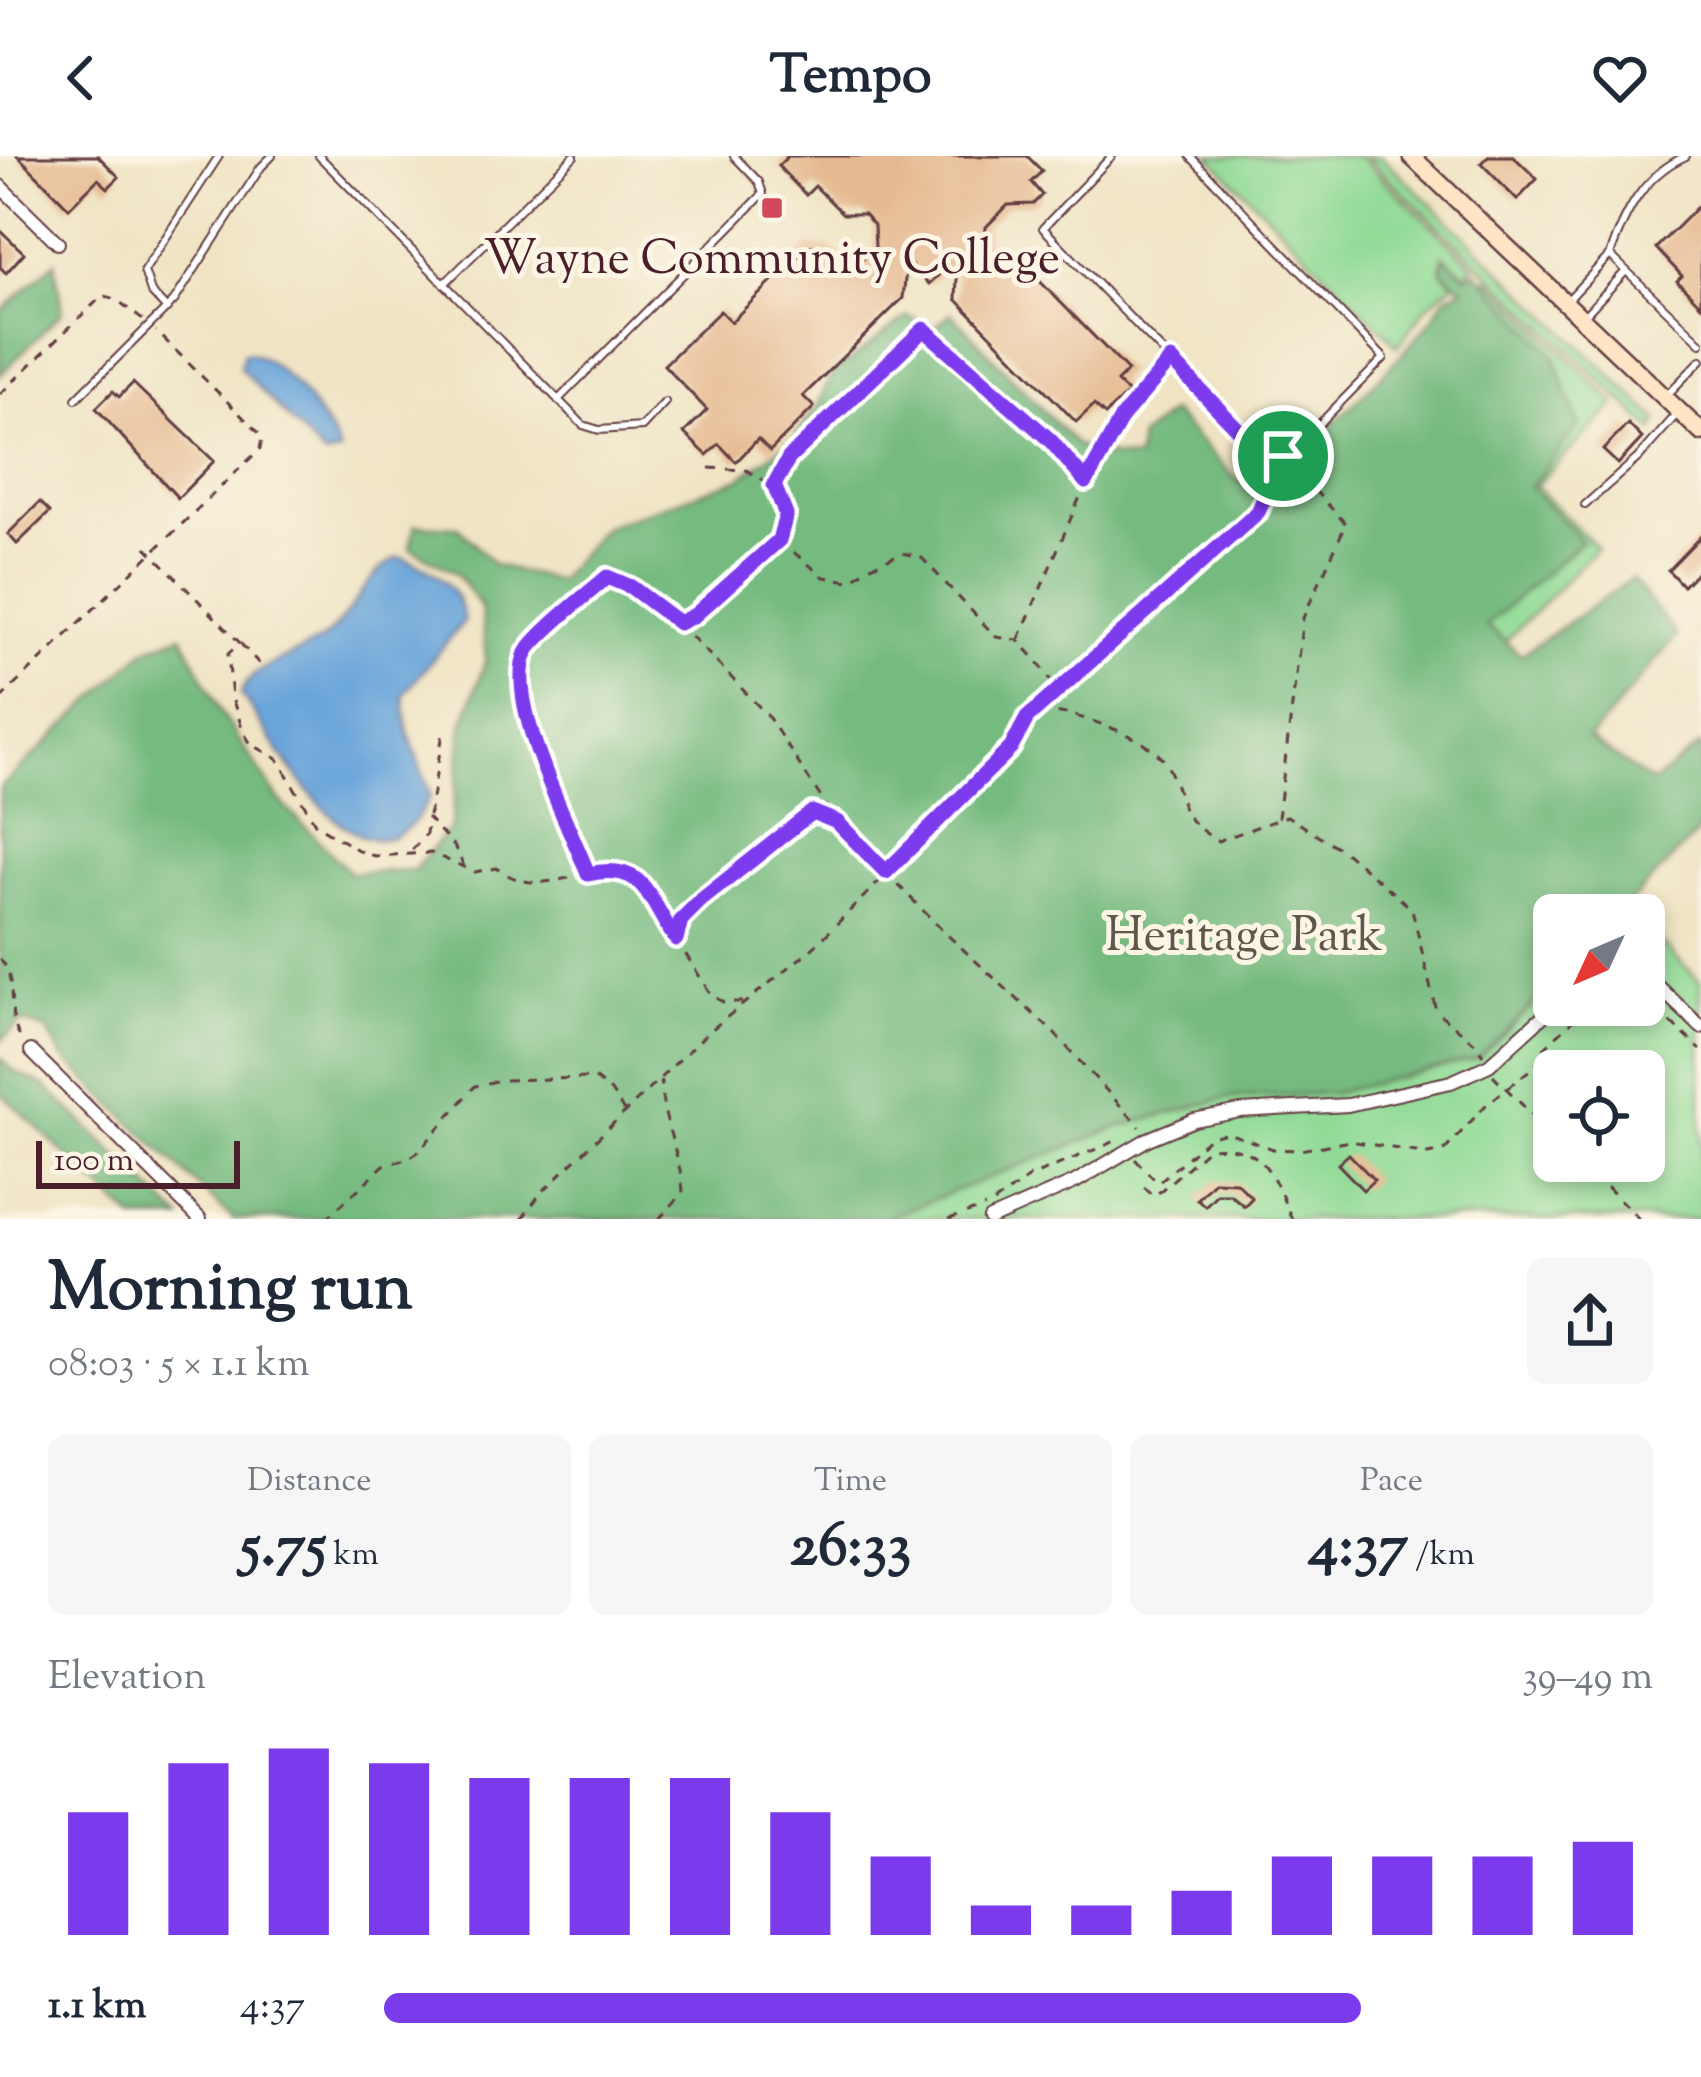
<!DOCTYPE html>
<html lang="en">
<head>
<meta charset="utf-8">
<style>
  :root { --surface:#fff; --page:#f6f6f7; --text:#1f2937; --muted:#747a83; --accent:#7c3aed }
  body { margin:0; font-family:"Sorts Mill Goudy",serif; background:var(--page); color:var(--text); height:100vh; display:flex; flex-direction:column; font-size:45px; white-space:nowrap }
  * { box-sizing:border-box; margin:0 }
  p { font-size:39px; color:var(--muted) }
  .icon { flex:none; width:66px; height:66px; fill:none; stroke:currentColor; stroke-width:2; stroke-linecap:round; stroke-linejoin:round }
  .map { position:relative; height:1063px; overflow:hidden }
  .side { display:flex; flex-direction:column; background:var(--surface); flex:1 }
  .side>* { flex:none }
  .needle { width:78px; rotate:226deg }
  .buttons { position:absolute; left:1533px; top:738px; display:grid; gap:24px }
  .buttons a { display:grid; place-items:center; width:132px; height:132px; border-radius:18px; background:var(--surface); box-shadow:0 6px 18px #0003; font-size:60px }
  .scale { position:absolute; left:36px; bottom:30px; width:204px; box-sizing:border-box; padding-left:12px; border:6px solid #4a1f2b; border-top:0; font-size:33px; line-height:42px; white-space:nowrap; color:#4a1f2b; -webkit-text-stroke:9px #fcf5e5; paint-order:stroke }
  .pin { position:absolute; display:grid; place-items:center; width:102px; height:102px; color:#fff; margin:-51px; border:6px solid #fff; border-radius:50%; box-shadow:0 3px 12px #0007 }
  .round { display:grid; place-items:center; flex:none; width:126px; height:126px; border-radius:18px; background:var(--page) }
  .summary { display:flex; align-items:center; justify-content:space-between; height:204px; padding:0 48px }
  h1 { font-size:66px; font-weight:700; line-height:90px }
  .metrics { display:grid; grid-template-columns:repeat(3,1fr); gap:18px; height:204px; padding:12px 48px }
  .metrics div { display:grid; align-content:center; border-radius:18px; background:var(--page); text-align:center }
  .metrics b { font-size:60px; font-weight:700 }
  .metrics small { font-size:33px; font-weight:400 }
  .metrics p { font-size:33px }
  .chart { height:336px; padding:24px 48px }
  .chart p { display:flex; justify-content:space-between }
  .chart svg { width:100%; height:216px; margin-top:12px; stroke:var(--accent); stroke-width:6 }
  ul { padding:0 48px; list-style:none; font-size:39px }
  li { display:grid; grid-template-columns:192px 144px 1fr; align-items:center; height:90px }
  li i { height:30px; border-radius:15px; background:var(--accent) }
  header { display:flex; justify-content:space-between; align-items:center; height:156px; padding:0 48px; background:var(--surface); font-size:54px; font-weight:700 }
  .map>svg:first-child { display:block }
</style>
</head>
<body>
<header><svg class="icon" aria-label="back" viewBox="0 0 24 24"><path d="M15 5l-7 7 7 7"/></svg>Tempo<svg class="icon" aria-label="heart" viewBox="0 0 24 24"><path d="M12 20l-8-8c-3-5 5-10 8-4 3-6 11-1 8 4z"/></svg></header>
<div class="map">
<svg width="1701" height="1063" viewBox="0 0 1701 1063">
  <rect width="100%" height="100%" fill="#fcf5e5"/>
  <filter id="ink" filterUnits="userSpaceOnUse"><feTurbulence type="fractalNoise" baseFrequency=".00833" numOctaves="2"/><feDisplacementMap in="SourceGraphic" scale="24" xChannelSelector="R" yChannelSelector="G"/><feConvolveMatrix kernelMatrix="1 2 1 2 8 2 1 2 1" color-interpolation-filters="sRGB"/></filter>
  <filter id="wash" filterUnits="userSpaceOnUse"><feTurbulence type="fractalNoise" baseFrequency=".004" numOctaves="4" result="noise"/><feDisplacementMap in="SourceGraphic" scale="48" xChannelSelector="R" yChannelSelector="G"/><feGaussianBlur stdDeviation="2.7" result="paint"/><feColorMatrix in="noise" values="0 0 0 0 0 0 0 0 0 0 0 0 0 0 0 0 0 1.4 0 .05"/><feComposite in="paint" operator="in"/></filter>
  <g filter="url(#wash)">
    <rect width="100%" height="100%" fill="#efe3c3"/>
    <!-- green -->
    <g fill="#90da96" stroke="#6d7c60" stroke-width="3" fill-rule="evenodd">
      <path d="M1209 0H1359L1474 110 1465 118 1443 99 1441 115 1454 127 1427 150 1398 190Z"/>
      <path d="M1365 0H1381L1658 264 1653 274Z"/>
      <path d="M1488 122 1616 248 1535 330 1597 392 1432 560 1633 759H1554V849H1644V770L1701 826V1063H561ZM1554 915H1644V1005H1554Z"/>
    </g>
    <!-- forest -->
    <g fill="#74ba7f" stroke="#5f6c55" stroke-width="3">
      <path d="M1445 101 1466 120 1476 115 1553 197 1579 269 1530 331 1582 385 1486 469 1521 499 1632 423 1677 480 1589 583 1652 627 1701 589V673L1618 759H1554V828L1478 902 1334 937 1226 942 1118 971 883 1063H233L63 901 47 874 22 865 0 885V632L146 493 182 479 223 560 279 644 350 717 414 714 451 671 463 569 486 503 481 451 456 417 410 392 415 369 458 371 494 409 557 425 604 371 741 322 795 281 818 250 831 219 908 160 934 172 951 157 1076 289 1113 301 1137 303 1140 281 1171 256 1238 325 1283 319 1399 202 1430 166 1446 141 1463 133 1442 115Z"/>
      <path d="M55 106 62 156 0 219V157Z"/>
      <path d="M0 902 14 915 45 930 182 1063H134L0 936Z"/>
    </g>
    <!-- water -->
    <g fill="#6ba5da" stroke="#5a6282" stroke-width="3">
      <path d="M244 197C277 196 329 267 340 296L325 301 240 212Z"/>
      <path d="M399 401C434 413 457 427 464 465L404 538 407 572 430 640C370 762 278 592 241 538 250 508 300 500 324 482 356 456 364 417 399 401Z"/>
    </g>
    <g id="blocks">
      <!-- building -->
      <g fill="#e5b990">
        <path d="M18 0H98L119 21 108 32 98 23 69 52Z"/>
        <path d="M788 0H1027L1042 15 1031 26 1042 39 1033 48 1008 49 986 71 985 92 997 103H1018L1128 215 1117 226 1128 237 1105 259 1094 249 1076 266 956 143 957 122 947 111 929 128 907 105 903 142 803 240 814 251 770 295 758 283 736 306 719 288 707 299 684 277 707 254 664 209 720 155 731 166 808 90H830L842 101 863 103 875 91 874 69 864 58H843L815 30 806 39 778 10Z"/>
        <path d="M1488 0H1513L1537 23 1517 44 1481 7Z"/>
        <path d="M1701 47V149L1677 125 1682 120 1656 92Z"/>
        <path d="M0 74 24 97 6 117 0 111Z"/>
        <path d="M133 227 214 305 178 342 96 252 113 235 119 241Z"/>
        <path d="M1628 268 1642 282 1618 308 1603 294Z"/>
        <path d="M40 346 50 356 17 388 8 378Z"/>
        <path d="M1701 380V412L1683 430 1668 414Z"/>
        <path d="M1349 998 1374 1024 1363 1034 1338 1008Z"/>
        <path d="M1214 1025 1236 1026 1252 1042 1244 1050 1230 1038H1217L1205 1050 1197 1043Z"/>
      </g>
    </g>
  </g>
  <g filter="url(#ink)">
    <use href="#blocks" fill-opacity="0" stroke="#633c42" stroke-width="3"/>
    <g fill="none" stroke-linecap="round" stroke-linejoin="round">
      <!-- lane casing -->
      <g stroke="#633c42" stroke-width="10">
        <g id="lane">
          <path d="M319 0 583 269 599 274 642 271 665 246"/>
          <path d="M1112 0 1043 72 1259 295 1273 303 1289 299 1384 202 1190 0"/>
          <path d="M1686 0C1643 19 1625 57 1610 99L1701 187"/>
          <path d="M444 128 574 0"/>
          <path d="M1567 145 1610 99"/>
          <path d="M167 153 151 136 144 115 219 0"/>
          <path d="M1582 162 1625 116"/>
          <path d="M1667 239 1701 204"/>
          <path d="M76 243 174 145 261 11 272 0"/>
          <path d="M558 244 763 38 759 26 734 0"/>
          <path d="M1585 349 1639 301 1677 258"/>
        </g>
      </g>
      <!-- street casing -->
      <g stroke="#633c42" stroke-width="16">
        <g id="street">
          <path d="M0 30 58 87"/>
          <path d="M1644 823 1660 832 1701 871"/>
          <path d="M31 895 200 1063"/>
          <path d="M990 1063 1075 1026 1148 983 1194 964 1240 955 1348 949 1451 926 1489 909 1555 849"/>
        </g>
      </g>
      <!-- secondary casing -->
      <g stroke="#633c42" stroke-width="21">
        <path id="secondary" d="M1411 0 1701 276"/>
      </g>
      <!-- path -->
      <g stroke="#633c42" stroke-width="3" stroke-dasharray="9 9" stroke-linecap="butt">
        <path d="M0 238 97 145 105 140 116 143 144 165"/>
        <path d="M709 312 746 314 772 329"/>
        <path d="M780 385 824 421 850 425 871 410 902 397 921 401 996 481 1018 484C1036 505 1058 522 1056 551"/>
        <path d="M146 391 240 487 228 498 232 542 244 577 251 588 278 603 316 669 363 697 375 700 431 697 475 716 497 712C546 751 599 695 633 721 653 735 662 764 676 783"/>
        <path d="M679 467 767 559 837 666 942 774 1053 876 1140 971"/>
        <path d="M1019 483 1086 327 1122 261 1163 212"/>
        <path d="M241 488 264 513"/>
        <path d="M0 543 260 293 262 283 258 276 156 175"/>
        <path d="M1040 555C1071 554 1152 581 1167 609 1188 649 1173 658 1218 685L1287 660 1345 696 1412 753 1436 855 1475 887 1483 899"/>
        <path d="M429 660 443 577"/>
        <path d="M1278 662 1303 462 1346 368 1289 307"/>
        <path d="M412 694 426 678 428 662 454 690 464 710"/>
        <path d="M588 718C569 668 505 548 526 497 534 480 590 436 607 421L631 431 679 467 695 459 779 384 786 359 774 330 789 301 924 173 1050 284 1086 327"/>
        <path d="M0 803C20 824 3 857 22 884"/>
        <path d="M1644 842 1701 894"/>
        <path d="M742 846H723L712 840 676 783 681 764 781 677 812 656 835 665"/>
        <path d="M1493 919 1554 981"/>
        <path d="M1135 1003 1158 1027 1210 981 1228 977 1273 993 1300 994 1350 985 1428 998 1444 995 1485 950 1536 909 1545 891 1589 849"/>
        <path d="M1582 1005 1639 1063"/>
        <path d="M1144 1031 1152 1039 1157 1038 1209 992C1267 987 1272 1020 1292 1063"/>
        <path d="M994 1047 1029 1021 1118 984"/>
        <path d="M326 1063 384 1009 408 1003 419 995 475 930 501 924 594 922 611 935 624 955"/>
        <path d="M522 1063 540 1038 706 878 813 792 1011 592 1027 562 1258 356 1278 312"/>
        <path d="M659 1063 683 1037C681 998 661 964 661 925"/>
        <path d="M949 1063 985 1051"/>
      </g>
      <!-- lane -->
      <use href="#lane" stroke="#fff" stroke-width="6"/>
      <!-- street -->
      <use href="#street" stroke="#fff" stroke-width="12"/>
      <!-- secondary -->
      <use href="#secondary" stroke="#ffe4c6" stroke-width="16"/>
    </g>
  </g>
  <g fill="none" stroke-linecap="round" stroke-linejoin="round" filter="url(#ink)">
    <!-- route casing -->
    <g stroke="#fff" stroke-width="24">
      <path id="route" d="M924 173 1050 284 1086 326 1122 261 1171 204 1259 295 1273 303 1283 300 1258 356 1027 562 1011 592 886 716 837 666 812 656 700 745 681 764 676 783C647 744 648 705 588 718 569 668 505 547 526 497 534 480 590 436 607 421L631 431 679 467 695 459 779 384 786 359 774 329 789 302Z"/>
    </g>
    <!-- route -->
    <use href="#route" stroke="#7c3aed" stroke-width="15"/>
  </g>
  <!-- markers -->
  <rect fill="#d1495b" stroke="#fcf5e5" stroke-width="4.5" x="760" y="40" width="24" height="24" rx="6"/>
  <g text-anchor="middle" stroke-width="10" stroke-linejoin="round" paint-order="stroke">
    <!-- poi labels -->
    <g font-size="48" fill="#4a1f2b" stroke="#fcf5e5">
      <text x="772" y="117">Wayne Community College</text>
    </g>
    <!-- park labels -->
    <g font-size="48" fill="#5f574b" stroke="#fcf5e5">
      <text x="1244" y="794">Heritage Park</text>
    </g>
  </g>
</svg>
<div class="buttons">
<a><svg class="needle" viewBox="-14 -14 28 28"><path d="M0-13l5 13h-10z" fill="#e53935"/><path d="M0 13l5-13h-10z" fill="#747a83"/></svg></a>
<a><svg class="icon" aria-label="locate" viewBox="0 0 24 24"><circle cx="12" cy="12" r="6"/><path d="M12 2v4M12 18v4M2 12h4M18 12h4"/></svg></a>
</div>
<div class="scale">100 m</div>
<div class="pin" style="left:1283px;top:300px;background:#1e9e55"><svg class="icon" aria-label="arrive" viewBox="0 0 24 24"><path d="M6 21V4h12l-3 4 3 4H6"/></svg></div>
</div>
<section class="side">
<div class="summary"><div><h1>Morning run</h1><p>08:03 · 5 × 1.1 km</p></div><a class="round"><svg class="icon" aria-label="share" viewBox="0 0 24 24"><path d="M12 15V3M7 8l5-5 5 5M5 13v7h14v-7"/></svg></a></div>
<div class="metrics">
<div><p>Distance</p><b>5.75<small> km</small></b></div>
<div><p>Time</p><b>26:33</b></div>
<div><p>Pace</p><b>4:37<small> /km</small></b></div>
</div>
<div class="chart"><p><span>Elevation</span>39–49 m</p>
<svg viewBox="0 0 160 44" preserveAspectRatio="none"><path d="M5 44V19M15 44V9M25 44V6M35 44V9M45 44V12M55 44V12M65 44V12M75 44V19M85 44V28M95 44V38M105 44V38M115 44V35M125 44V28M135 44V28M145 44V28M155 44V25"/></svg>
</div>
<ul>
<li><b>1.1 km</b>4:37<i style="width:77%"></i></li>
</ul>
</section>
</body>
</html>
